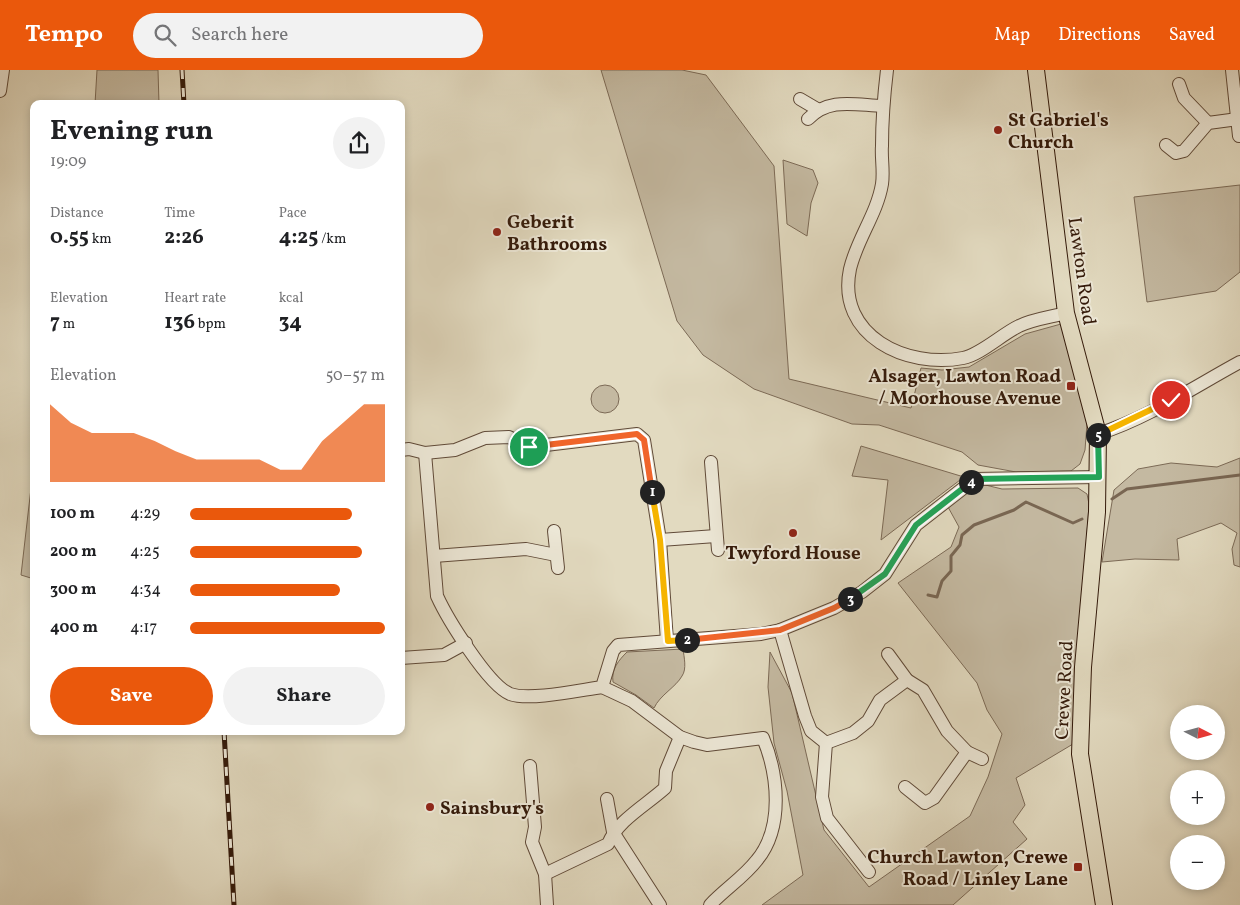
<!DOCTYPE html>
<html lang="en">
<head>
<meta charset="utf-8">
<style>
  :root { --surface:#fff; --page:#f2f2f2; --text:#202124; --muted:#757577; --accent:#ea580c }
  body { margin:0; font-family:Vollkorn,serif; background:var(--page); color:var(--text); height:100vh; display:flex; flex-direction:column; font-size:19px; white-space:nowrap }
  * { box-sizing:border-box; margin:0 }
  p { font-size:16px; color:var(--muted) }
  .icon { flex:none; width:28px; height:28px; fill:none; stroke:currentColor; stroke-width:2; stroke-linecap:round; stroke-linejoin:round }
  .map { position:relative; flex:1; overflow:hidden }
  .panel { position:absolute; left:30px; top:30px; width:375px; height:635px; display:flex; flex-direction:column; background:var(--surface); border-radius:10px; box-shadow:0 2px 8px #0003 }
  .panel>* { flex:none }
  .needle { width:32px; rotate:96deg }
  .tools { position:absolute; left:1170px; top:635px; display:grid; gap:10px }
  .tools a { display:grid; place-items:center; width:55px; height:55px; border-radius:50%; background:var(--surface); box-shadow:0 2px 8px #0003; font-size:25px }
  .pin { position:absolute; display:grid; place-items:center; width:42px; height:42px; color:#fff; margin:-21px; border:2px solid #fff; border-radius:50%; box-shadow:0 1px 5px #0007 }
  .km { position:absolute; width:25px; height:25px; margin:-12px; border-radius:50%; background:#222; color:#fff; font-size:14px; line-height:25px; text-align:center }
  .round { display:grid; place-items:center; flex:none; width:52px; height:52px; border-radius:26px; background:var(--page) }
  .overview { display:flex; align-items:center; justify-content:space-between; height:85px; padding:0 20px }
  h1 { font-size:28px; font-weight:700; line-height:38px }
  .metrics { display:grid; grid-template-columns:repeat(3,1fr); gap:8px; height:85px; padding:5px 20px }
  .metrics div { display:grid; align-content:center }
  .metrics b { font-size:21px; font-weight:700 }
  .metrics small { font-size:14px; font-weight:400 }
  .metrics p { font-size:14px }
  .chart { height:140px; padding:10px 20px }
  .chart p { display:flex; justify-content:space-between }
  .chart svg { width:100%; height:90px; margin-top:5px; fill:var(--accent); opacity:.7 }
  .cta { display:flex; gap:10px; margin-top:auto; padding:10px 20px }
  .cta a { flex:1; height:58px; border-radius:30px; background:var(--accent); color:#fff; font-size:20px; font-weight:700; line-height:58px; text-align:center }
  .cta a+a { background:var(--page); color:var(--text) }
  ul { padding:0 20px; list-style:none; font-size:16px }
  li { display:grid; grid-template-columns:80px 60px 1fr; align-items:center; height:38px }
  li i { height:12px; border-radius:6px; background:var(--accent) }
  header { display:flex; align-items:center; gap:30px; box-sizing:border-box; height:70px; padding:0 25px; background:var(--accent); color:#fff }
  header strong { font-size:24px }
  nav { display:flex; gap:28px; margin-inline-start:auto; font-size:18px }
  .search { width:350px; height:45px; background:var(--page); display:flex; align-items:center; gap:12px; box-sizing:border-box; padding:0 18px; border-radius:28px; color:var(--muted); font-size:19px }
  .map>svg:first-child { display:block }
</style>
</head>
<body>
<header>
<strong>Tempo</strong>
<div class="search"><svg class="icon" aria-label="search" viewBox="0 0 24 24"><circle cx="10" cy="10" r="6"/><path d="M15 15l6 6"/></svg>Search here</div>
<nav><a>Map</a><a>Directions</a><a>Saved</a></nav>
</header>
<div class="map">
<svg width="1240" height="835" viewBox="0 0 1240 835">
  <rect width="100%" height="100%" fill="#e2dac0"/>
  <filter id="stains"><feTurbulence type="fractalNoise" baseFrequency=".004" numOctaves="4"/><feColorMatrix values="0 0 0 0 .2 0 0 0 0 .09 0 0 0 0 .02 0 0 0 .5 -.17"/></filter>
  <radialGradient id="worn" r=".72"><stop offset=".6" stop-color="#630" stop-opacity="0"/><stop offset="1" stop-color="#630" stop-opacity=".3"/></radialGradient>
  <!-- green -->
  <g fill="#c4b9a1" stroke="#7c6a56">
    <path d="M97 0H158L159 34H95Z"/>
    <path d="M601 0H682L706 5 774 96 789 309 911 338 921 298 942 300 969 297 1025 264 1061 254 1087 353 1085 380 1080 394 1071 401 1016 402 978 395 962 382 879 355 852 354 754 319 703 285 677 251Z"/>
    <path d="M783 90 813 100 818 113 811 133 807 166 787 154Z"/>
    <path d="M1240 115V202L1216 221 1147 232 1134 127Z"/>
    <circle cx="605" cy="329" r="14"/>
    <path d="M861 376 964 407 881 470 888 410 852 406Z"/>
    <path d="M1240 388V497L1234 495 1232 479 1237 463 1221 453 1177 469 1179 490 1135 489 1102 492 1114 420 1138 399 1171 393 1217 397Z"/>
    <path d="M34 392V509L21 505Z"/>
    <path d="M973 412 1002 419 1078 418 1087 424 1089 434 1073 674 1016 708 1025 735 1013 752 1027 769 953 835H762L803 805 787 721 774 673 768 617 770 582 792 623 824 760 869 817 970 746 988 707 1002 664 987 640 977 613 898 513 951 477 959 457 948 437Z"/>
    <path d="M683 579C684 587 687 599 682 606 676 617 660 625 654 638L636 625 613 612C611 599 619 590 627 582Z"/>
  </g>
  <g fill="none" stroke-linecap="round" stroke-linejoin="round">
    <!-- stream -->
    <g stroke="#796652" stroke-width="3">
      <path d="M1112 429 1127 419 1240 405"/>
      <path d="M928 525 937 527 942 511 951 501V486L960 475 962 465 974 455 1014 440 1026 432 1073 453 1082 449"/>
    </g>
    <!-- minor casing -->
    <g stroke="#604a38" stroke-width="14">
      <g id="minor">
        <path d="M887 0C884 25 882 50 882 76 881 88 884 101 882 114 877 144 857 169 850 199 836 266 907 299 963 288 980 285 1002 264 1019 256 1033 249 1051 247 1066 243"/>
        <path d="M1232 0 1239 66"/>
        <path d="M1179 14 1184 28 1208 53"/>
        <path d="M0 21 3 0"/>
        <path d="M800 29 817 39"/>
        <path d="M808 49C829 27 855 35 883 36"/>
        <path d="M1166 75 1176 83 1184 81 1208 53 1238 49"/>
        <path d="M1098 364C1148 348 1194 317 1240 292"/>
        <path d="M401 380 409 379 425 383 455 380 485 368 509 367 529 377 637 364 644 370 660 470 667 571"/>
        <path d="M425 383 437 526C447 548 488 615 510 624 530 631 580 620 602 617L613 581 618 575 761 564 780 560 834 538 862 522 885 504 916 455 975 409 1099 407"/>
        <path d="M711 392 718 480"/>
        <path d="M554 461 558 498"/>
        <path d="M660 470 716 466"/>
        <path d="M434 486 526 479 556 485"/>
        <path d="M780 560 805 646 811 661 826 673 853 663 868 651 880 630 907 610 923 620 947 661 967 682 982 689"/>
        <path d="M888 584 907 610"/>
        <path d="M401 588 444 585 466 573"/>
        <path d="M602 617 632 631 680 667 694 672 707 675 763 668C778 704 784 757 757 790 744 807 725 819 710 835"/>
        <path d="M826 673 822 727 827 748 869 802"/>
        <path d="M530 696 535 757 532 772 545 804 547 835"/>
        <path d="M905 717 925 733 934 728 967 682"/>
        <path d="M607 729 613 762 660 835"/>
        <path d="M545 804 608 774C618 750 645 736 665 718L666 701 680 667"/>
      </g>
    </g>
    <!-- major casing -->
    <g stroke="#341a0a" stroke-width="18">
      <path id="major" d="M1036 0 1066 243 1098 364 1097 442 1083 597 1080 684 1104 835"/>
    </g>
    <!-- minor -->
    <use href="#minor" stroke="#ece7d6" stroke-width="12"/>
    <!-- major -->
    <use href="#major" stroke="#e2dac0" stroke-width="16"/>
    <!-- rail casing -->
    <g stroke="#341a0a" stroke-width="5">
      <g id="rail">
        <path d="M182 0 184 34"/>
        <path d="M224 661 234 835"/>
      </g>
    </g>
    <!-- rail -->
    <use href="#rail" stroke="#ece7d6" stroke-width="3" stroke-dasharray="9" stroke-linecap="butt"/>
  </g>
  <g fill="none" stroke-linecap="round" stroke-linejoin="round">
    <!-- split-1 casing -->
    <g stroke="#fff" stroke-width="10">
      <path id="split-1" d="M529 377 637 364 644 370 652 422"/>
    </g>
    <!-- split-2 casing -->
    <g stroke="#fff" stroke-width="10">
      <path id="split-2" d="M652 422 660 470 668 571 687 570"/>
    </g>
    <!-- split-3 casing -->
    <g stroke="#fff" stroke-width="10">
      <path id="split-3" d="M687 570 780 560 834 538 850 529"/>
    </g>
    <!-- split-4 casing -->
    <g stroke="#fff" stroke-width="10">
      <path id="split-4" d="M850 529 885 504 916 455 971 412"/>
    </g>
    <!-- split-5 casing -->
    <g stroke="#fff" stroke-width="10">
      <path id="split-5" d="M971 412 975 409 1099 407 1098 365"/>
    </g>
    <!-- split-6 casing -->
    <g stroke="#fff" stroke-width="10">
      <path id="split-6" d="M1098 365 1171 330"/>
    </g>
    <!-- split-1 -->
    <use href="#split-1" stroke="#f0652b" stroke-width="6"/>
    <!-- split-2 -->
    <use href="#split-2" stroke="#f5b400" stroke-width="6"/>
    <!-- split-3 -->
    <use href="#split-3" stroke="#f0652b" stroke-width="6"/>
    <!-- split-4 -->
    <use href="#split-4" stroke="#22a559" stroke-width="6"/>
    <!-- split-5 -->
    <use href="#split-5" stroke="#22a559" stroke-width="6"/>
    <!-- split-6 -->
    <use href="#split-6" stroke="#f5b400" stroke-width="6"/>
  </g>
  <!-- markers -->
  <g fill="#8f2418" stroke="#ece7d6" stroke-width="2">
    <circle cx="998" cy="60" r="5"/>
    <circle cx="497" cy="162" r="5"/>
    <rect x="1066" y="311" width="10" height="10" rx="2.5"/>
    <circle cx="793" cy="463" r="5"/>
    <circle cx="430" cy="737" r="5"/>
    <rect x="1073" y="792" width="10" height="10" rx="2.5"/>
  </g>
  <g text-anchor="middle" stroke-width="4" stroke-linejoin="round" paint-order="stroke">
    <!-- poi labels -->
    <g font-size="19" font-weight="bold" fill="#341a0a" stroke="#ece7d6" text-anchor="start">
      <text x="1008" y="56">St Gabriel's<tspan x="1008" dy="22">Church</tspan></text>
      <text x="507" y="158">Geberit<tspan x="507" dy="22">Bathrooms</tspan></text>
      <text x="1061" y="312" text-anchor="end">Alsager, Lawton Road<tspan x="1061" dy="22">/ Moorhouse Avenue</tspan></text>
      <text x="793" y="489" text-anchor="middle">Twyford House</text>
      <text x="440" y="744">Sainsbury's</text>
      <text x="1068" y="793" text-anchor="end">Church Lawton, Crewe<tspan x="1068" dy="22">Road / Linley Lane</tspan></text>
    </g>
    <!-- street labels -->
    <g font-size="19" fill="#341a0a" stroke="#ece7d6">
      <text transform="translate(1083 201) rotate(82)" y="7">Lawton Road</text>
      <text transform="translate(1063 620) rotate(-87)" y="7">Crewe Road</text>
    </g>
  </g>
  <rect width="100%" height="100%" filter="url(#stains)"/>
  <rect width="100%" height="100%" fill="url(#worn)"/>
</svg>
<div class="tools">
<a><svg class="needle" viewBox="-14 -14 28 28"><path d="M0-13l5 13h-10z" fill="#e53935"/><path d="M0 13l5-13h-10z" fill="#757577"/></svg></a>
<a>+</a>
<a>−</a>
</div>
<div class="pin" style="left:529px;top:377px;background:#1e9e55"><svg class="icon" aria-label="arrive" viewBox="0 0 24 24"><path d="M6 21V4h12l-3 4 3 4H6"/></svg></div>
<div class="pin" style="left:1171px;top:330px;background:#d93025"><svg class="icon" aria-label="check" viewBox="0 0 24 24"><path d="M5 12l5 5 9-10"/></svg></div>
<b class="km" style="left:652px;top:422px">1</b>
<b class="km" style="left:687px;top:570px">2</b>
<b class="km" style="left:850px;top:529px">3</b>
<b class="km" style="left:971px;top:412px">4</b>
<b class="km" style="left:1098px;top:365px">5</b>
<section class="panel">
<div class="overview"><div><h1>Evening run</h1><p>19:09</p></div><a class="round"><svg class="icon" aria-label="share" viewBox="0 0 24 24"><path d="M12 15V3M7 8l5-5 5 5M5 13v7h14v-7"/></svg></a></div>
<div class="metrics">
<div><p>Distance</p><b>0.55<small> km</small></b></div>
<div><p>Time</p><b>2:26</b></div>
<div><p>Pace</p><b>4:25<small> /km</small></b></div>
</div>
<div class="metrics">
<div><p>Elevation</p><b>7<small> m</small></b></div>
<div><p>Heart rate</p><b>136<small> bpm</small></b></div>
<div><p>kcal</p><b>34</b></div>
</div>
<div class="chart"><p><span>Elevation</span>50–57 m</p>
<svg viewBox="0 0 160 44" preserveAspectRatio="none"><path d="M0 44V6L10 15L20 20L30 20L40 20L50 24L60 29L70 33L80 33L90 33L100 33L110 38L120 38L130 24L140 15L150 6L160 6V44z"/></svg>
</div>
<ul>
<li><b>100 m</b>4:29<i style="width:83%"></i></li>
<li><b>200 m</b>4:25<i style="width:88%"></i></li>
<li><b>300 m</b>4:34<i style="width:77%"></i></li>
<li><b>400 m</b>4:17<i style="width:100%"></i></li>
</ul>
<div class="cta"><a>Save</a><a>Share</a></div>
</section>
</div>
</body>
</html>
